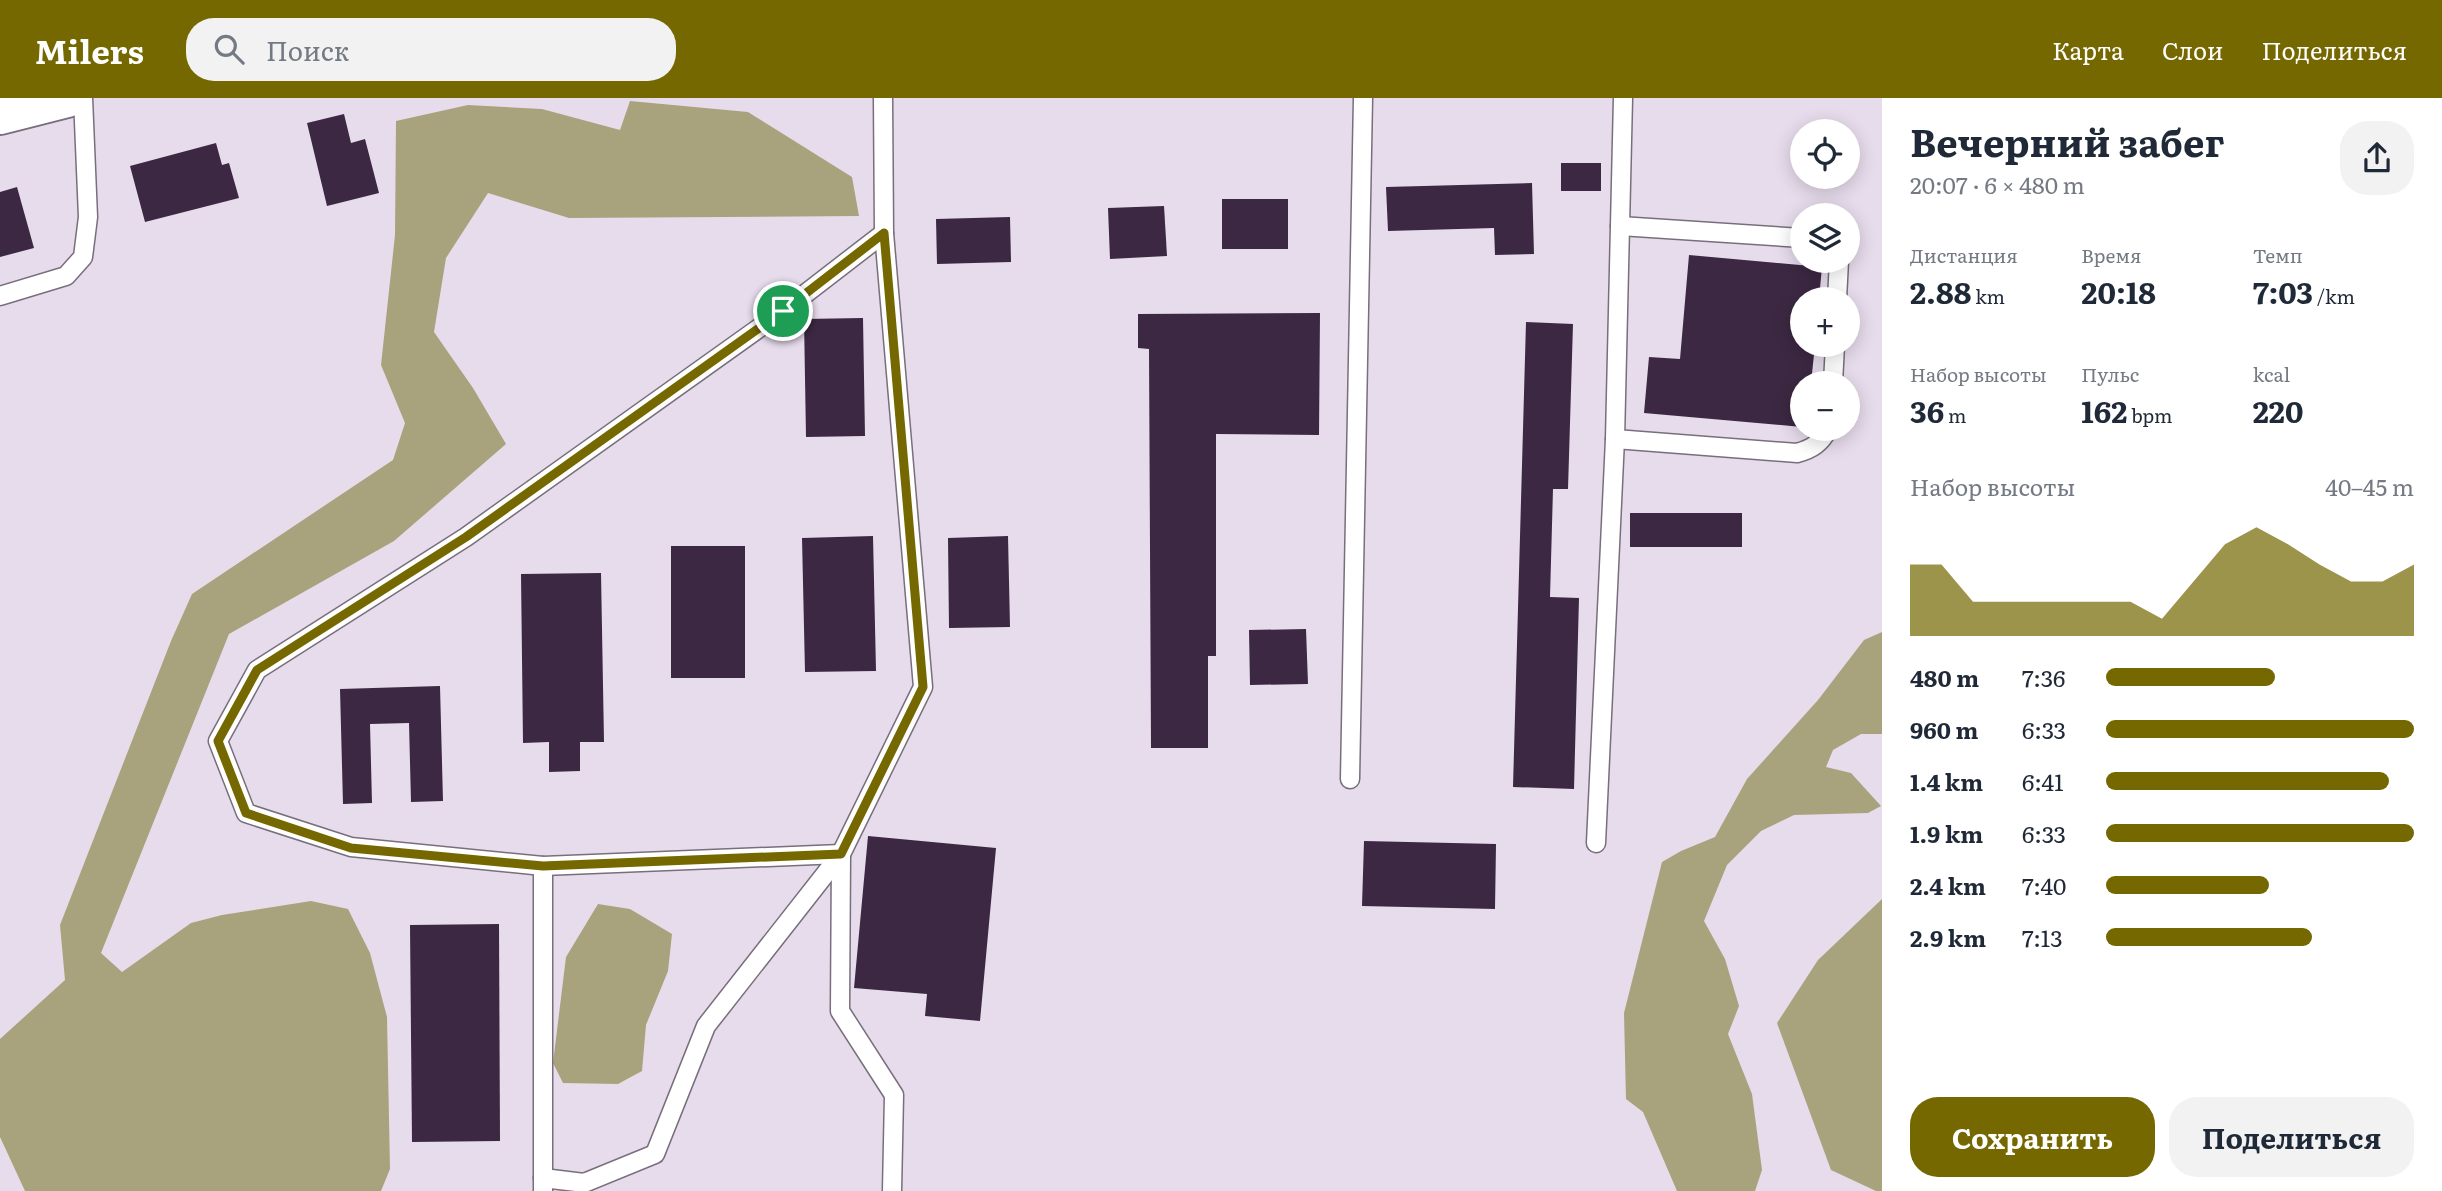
<!DOCTYPE html>
<html lang="ru">
<head>
<meta charset="utf-8">
<style>
  :root { --surface:#fff; --page:#f2f2f3; --text:#1f2937; --muted:#747a83; --accent:#756800 }
  body { margin:0; font-family:Literata,serif; background:var(--page); color:var(--text); height:100vh; display:flex; flex-direction:column; font-size:26px; white-space:nowrap }
  * { box-sizing:border-box; margin:0 }
  p { font-size:23px; color:var(--muted) }
  .icon { flex:none; width:38px; height:38px; fill:none; stroke:currentColor; stroke-width:2; stroke-linecap:round; stroke-linejoin:round }
  .map { position:relative; flex:1; overflow:hidden }
  .sheet { display:flex; flex-direction:column; background:var(--surface); width:560px }
  .sheet>* { flex:none }
  .controls { position:absolute; left:1790px; top:21px; display:grid; gap:14px }
  .controls a { display:grid; place-items:center; width:70px; height:70px; border-radius:50%; background:var(--surface); box-shadow:0 4px 18px #0003; font-size:35px }
  .pin { position:absolute; display:grid; place-items:center; width:60px; height:60px; color:#fff; margin:-30px; border:4px solid #fff; border-radius:50%; box-shadow:0 2px 7px #0007 }
  .round { display:grid; place-items:center; flex:none; width:74px; height:74px; border-radius:28px; background:var(--page) }
  .headline { display:flex; align-items:center; justify-content:space-between; height:119px; padding:0 28px }
  h1 { font-size:38px; font-weight:700; line-height:52px }
  .metrics { display:grid; grid-template-columns:repeat(3,1fr); gap:10px; height:119px; padding:7px 28px }
  .metrics div { display:grid; align-content:center }
  .metrics b { font-size:30px; font-weight:700 }
  .metrics small { font-size:19px; font-weight:400 }
  .metrics p { font-size:19px }
  .chart { height:196px; padding:14px 28px }
  .chart p { display:flex; justify-content:space-between }
  .chart svg { width:100%; height:126px; margin-top:7px; fill:var(--accent); opacity:.7 }
  .cta { display:flex; gap:14px; margin-top:auto; padding:14px 28px }
  .cta a { flex:1; height:80px; border-radius:28px; background:var(--accent); color:#fff; font-size:28px; font-weight:700; line-height:80px; text-align:center }
  .cta a+a { background:var(--page); color:var(--text) }
  ul { padding:0 28px; list-style:none; font-size:23px }
  li { display:grid; grid-template-columns:112px 84px 1fr; align-items:center; height:52px }
  li i { height:18px; border-radius:9px; background:var(--accent) }
  header { display:flex; align-items:center; gap:42px; box-sizing:border-box; height:98px; padding:0 35px; background:var(--accent); color:#fff }
  header strong { font-size:33px }
  nav { display:flex; gap:38px; margin-inline-start:auto; font-size:24px }
  .search { width:490px; height:63px; background:var(--page); display:flex; align-items:center; gap:18px; box-sizing:border-box; padding:0 24px; border-radius:28px; color:var(--muted); font-size:26px }
  main { display:flex; flex:1; min-height:0 }
  .map>svg:first-child { display:block }
</style>
</head>
<body>
<header>
<strong>Milers</strong>
<div class="search"><svg class="icon" aria-label="search" viewBox="0 0 24 24"><circle cx="10" cy="10" r="6"/><path d="M15 15l6 6"/></svg>Поиск</div>
<nav><a>Карта</a><a>Слои</a><a>Поделиться</a></nav>
</header>
<main>
<div class="map">
<svg width="1882" height="1093" viewBox="0 0 1882 1093">
  <rect width="100%" height="100%" fill="#e7dcec"/>
  <!-- forest -->
  <g fill="#a8a37d">
    <path d="M630 3 748 14 852 79 859 118 569 120 488 95 446 160 434 234 473 290 506 346 394 443 229 536 101 855 122 874 191 825 222 817 311 803 348 811 370 855 387 919 390 1071 381 1093H25L0 1039V941L65 882 60 827 171 543 192 496 393 362 405 325 381 267 395 137 396 23 468 7 542 11 620 32Z"/>
    <path d="M1882 534V636H1861L1833 652 1826 669 1851 675 1881 708 1868 715 1794 717 1761 733 1727 767 1704 823 1725 861 1739 908 1728 936 1752 996 1762 1072 1755 1093H1677L1643 1014 1626 1001 1624 915 1662 764 1681 753 1715 739 1747 681 1818 602 1864 542Z"/>
    <path d="M1882 801V1093H1876L1831 1072 1777 925 1818 862Z"/>
    <path d="M598 806 630 811 672 836 668 873 646 927 642 973 618 986 563 985 553 965 566 859Z"/>
  </g>
  <!-- building -->
  <g fill="#3c2842">
    <path d="M344 16 351 45 365 41 379 95 327 108 307 25Z"/>
    <path d="M216 45 222 67 229 65 239 100 145 124 130 68Z"/>
    <rect x="1561" y="65" width="40" height="28"/>
    <path d="M1532 85 1534 156 1495 157 1494 130 1388 133 1386 89Z"/>
    <path d="M17 89 34 150 0 159V94Z"/>
    <rect x="1222" y="101" width="66" height="50"/>
    <path d="M1164 108 1167 158 1110 161 1108 110Z"/>
    <path d="M1010 119 1011 164 937 166 936 121Z"/>
    <path d="M1689 157 1822 169 1819 201H1802V247H1815L1811 285H1802V329L1644 315 1649 259 1680 261Z"/>
    <path d="M1320 215 1319 337 1216 336V558H1208V650H1151L1149 251 1138 250V216Z"/>
    <path d="M863 220 865 338 806 339 804 221Z"/>
    <path d="M1526 224 1573 226 1568 391H1553L1550 499 1579 500 1574 691 1513 689Z"/>
    <rect x="1630" y="415" width="112" height="34"/>
    <path d="M873 438 876 573 805 574 802 440Z"/>
    <path d="M1008 438 1010 529 949 530 948 440Z"/>
    <rect x="671" y="448" width="74" height="132"/>
    <path d="M601 475 604 644H580V673L549 674V644L523 645 521 476Z"/>
    <path d="M1306 531 1308 586 1250 587 1249 532Z"/>
    <path d="M440 588 443 703 411 704 409 625 370 626 372 705 343 706 340 591Z"/>
    <path d="M868 738 996 750 980 923 925 918 927 896 854 890Z"/>
    <path d="M1364 743 1496 746 1495 811 1362 808Z"/>
    <path d="M499 826 500 1043 412 1044 410 827Z"/>
  </g>
  <g fill="none" stroke-linecap="round" stroke-linejoin="round">
    <!-- lane casing -->
    <g stroke="#786e7c" stroke-width="21">
      <g id="lane">
        <path d="M1620 128 1802 140"/>
        <path d="M884 135 783 213 466 439 257 572 218 643 246 715 351 749 543 768 841 756 840 913 894 997 892 1093"/>
        <path d="M0 198 66 178 83 159 88 119 83 0"/>
        <path d="M1837 201 1839 163"/>
        <path d="M1833 285 1835 247"/>
        <path d="M1615 341 1797 355C1812 351 1821 345 1828 331"/>
        <path d="M1350 681 1363 0"/>
        <path d="M1596 745 1615 341 1623 0"/>
        <path d="M543 768V1093"/>
        <path d="M543 1080 584 1085 655 1056 706 928 841 756 923 589 884 135 883 0"/>
      </g>
    </g>
    <!-- secondary casing -->
    <g stroke="#786e7c" stroke-width="42">
      <path id="secondary" d="M0 17 67 0"/>
    </g>
    <!-- lane -->
    <use href="#lane" stroke="#fff" stroke-width="18"/>
    <!-- secondary -->
    <use href="#secondary" stroke="#fff" stroke-width="38"/>
  </g>
  <g fill="none" stroke-linecap="round" stroke-linejoin="round">
    <!-- route casing -->
    <g stroke="#fff" stroke-width="14">
      <path id="route" d="M884 135 923 589 841 756 543 768 351 750 246 715 218 643 257 572 466 439 783 213Z"/>
    </g>
    <!-- route -->
    <use href="#route" stroke="#756800" stroke-width="9"/>
  </g>
</svg>
<div class="controls">
<a><svg class="icon" aria-label="locate" viewBox="0 0 24 24"><circle cx="12" cy="12" r="6"/><path d="M12 2v4M12 18v4M2 12h4M18 12h4"/></svg></a>
<a><svg class="icon" aria-label="layers" viewBox="0 0 24 24"><path d="M12 4l9 5-9 5-9-5zM3 14l9 5 9-5"/></svg></a>
<a>+</a>
<a>−</a>
</div>
<div class="pin" style="left:783px;top:213px;background:#1e9e55"><svg class="icon" aria-label="arrive" viewBox="0 0 24 24"><path d="M6 21V4h12l-3 4 3 4H6"/></svg></div>
</div>
<section class="sheet">
<div class="headline"><div><h1>Вечерний забег</h1><p>20:07 · 6 × 480 m</p></div><a class="round"><svg class="icon" aria-label="share" viewBox="0 0 24 24"><path d="M12 15V3M7 8l5-5 5 5M5 13v7h14v-7"/></svg></a></div>
<div class="metrics">
<div><p>Дистанция</p><b>2.88<small> km</small></b></div>
<div><p>Время</p><b>20:18</b></div>
<div><p>Темп</p><b>7:03<small> /km</small></b></div>
</div>
<div class="metrics">
<div><p>Набор высоты</p><b>36<small> m</small></b></div>
<div><p>Пульс</p><b>162<small> bpm</small></b></div>
<div><p>kcal</p><b>220</b></div>
</div>
<div class="chart"><p><span>Набор высоты</span>40–45 m</p>
<svg viewBox="0 0 160 44" preserveAspectRatio="none"><path d="M0 44V19L10 19L20 32L30 32L40 32L50 32L60 32L70 32L80 38L90 25L100 12L110 6L120 12L130 19L140 25L150 25L160 19V44z"/></svg>
</div>
<ul>
<li><b>480 m</b>7:36<i style="width:55%"></i></li>
<li><b>960 m</b>6:33<i style="width:100%"></i></li>
<li><b>1.4 km</b>6:41<i style="width:92%"></i></li>
<li><b>1.9 km</b>6:33<i style="width:100%"></i></li>
<li><b>2.4 km</b>7:40<i style="width:53%"></i></li>
<li><b>2.9 km</b>7:13<i style="width:67%"></i></li>
</ul>
<div class="cta"><a>Сохранить</a><a>Поделиться</a></div>
</section>
</main>
</body>
</html>
